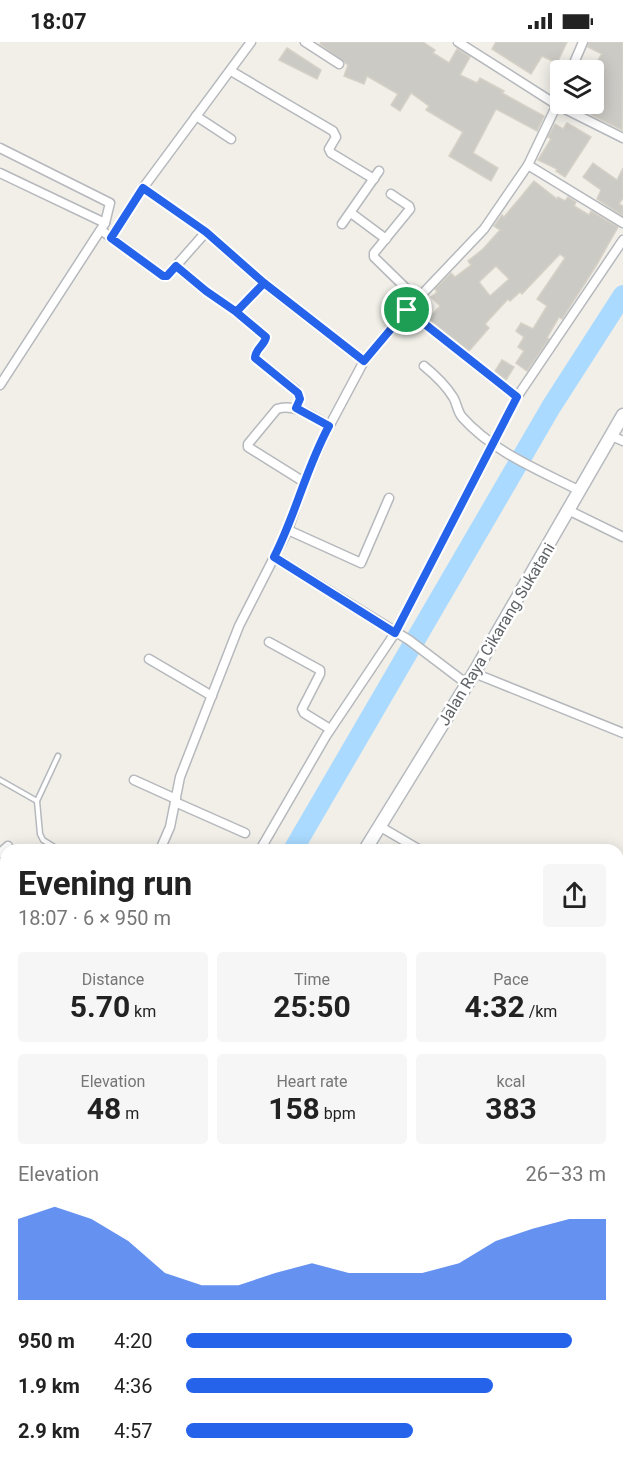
<!DOCTYPE html>
<html lang="en">
<head>
<meta charset="utf-8">
<style>
  :root { --surface:#fff; --page:#f6f6f6; --text:#222; --muted:#767676; --accent:#2563eb }
  body { margin:0; font-family:Roboto,sans-serif; background:var(--page); color:var(--text); height:100vh; display:flex; flex-direction:column; font-size:22px; white-space:nowrap }
  * { box-sizing:border-box; margin:0 }
  p { font-size:20px; color:var(--muted) }
  .icon { flex:none; width:33px; height:33px; fill:none; stroke:currentColor; stroke-width:2; stroke-linecap:round; stroke-linejoin:round }
  .map { position:relative; flex:1; overflow:hidden }
  .details { position:absolute; left:0px; top:802px; width:624px; height:622px; display:flex; flex-direction:column; background:var(--surface); border-radius:18px 18px 0 0; box-shadow:0 3px 15px #0003 }
  .details>* { flex:none }
  .fabs { position:absolute; left:550px; top:18px; display:grid; gap:12px }
  .fabs a { display:grid; place-items:center; width:54px; height:54px; border-radius:6px; background:var(--surface); box-shadow:0 3px 15px #0003; font-size:30px }
  .pin { position:absolute; display:grid; place-items:center; width:51px; height:51px; color:#fff; margin:-26px; border:3px solid #fff; border-radius:50%; box-shadow:0 2px 6px #0007 }
  .round { display:grid; place-items:center; flex:none; width:63px; height:63px; border-radius:6px; background:var(--page) }
  .overview { display:flex; align-items:center; justify-content:space-between; height:102px; padding:0 18px }
  h1 { font-size:33px; font-weight:700; line-height:45px }
  .stats { display:grid; grid-template-columns:repeat(3,1fr); gap:9px; height:102px; padding:6px 18px }
  .stats div { display:grid; align-content:center; border-radius:6px; background:var(--page); text-align:center }
  .stats b { font-size:30px; font-weight:700 }
  .stats small { font-size:16px; font-weight:400 }
  .stats p { font-size:16px }
  .chart { height:168px; padding:12px 18px }
  .chart p { display:flex; justify-content:space-between }
  .chart svg { width:100%; height:108px; margin-top:6px; fill:var(--accent); opacity:.7 }
  ul { padding:0 18px; list-style:none; font-size:20px }
  li { display:grid; grid-template-columns:96px 72px 1fr; align-items:center; height:45px }
  li i { height:15px; border-radius:8px; background:var(--accent) }
  .status { display:flex; justify-content:space-between; align-items:center; height:42px; padding:0 30px; background:var(--surface); direction:ltr }
  .status svg { height:16px; fill:currentColor }
  .map>svg:first-child { display:block }
</style>
</head>
<body>
<div class="status"><b>18:07</b><svg viewBox="0 0 49 12"><path d="M0 12V9h3v3zM5 12V6h3v6zM10 12V3h3v9zM15 12V0h3v12zM26 1h20v11H26zM47 4h2v5h-2z"/></svg></div>
<div class="map">
<svg width="623" height="1424" viewBox="0 0 623 1424">
  <rect width="100%" height="100%" fill="#f1efe8"/>
  <g fill="none" stroke-linecap="round" stroke-linejoin="round">
    <!-- river -->
    <g stroke="#aadaff" stroke-width="20">
      <path d="M293 808 551 365 623 253"/>
      <path d="M618 1009 623 1004"/>
      <path d="M0 1339 6 1328"/>
      <path d="M289 1424 291 1419"/>
    </g>
  </g>
  <!-- building -->
  <g fill="#cccac5" stroke="#d6d1c6" stroke-width="1.5" fill-rule="evenodd">
    <path d="M321 0H423L435 8 433 11 449 21 457 7 470 15 460 33 477 41 480 36 504 49 502 51 544 74 537 89 496 67 473 111 498 126 491 139 449 114 463 90 426 68 429 64 411 51 400 69 391 63 398 52 367 34 364 42 344 34 348 23 320 2Z"/>
    <path d="M496 0H567L557 21 542 14 531 32 492 7Z"/>
    <path d="M589 0H623L622 88 592 73 580 62H594V40L603 32 593 25 602 12 588 5Z"/>
    <path d="M287 6 321 28 317 37 279 18Z"/>
    <path d="M567 81 591 95 565 135 556 129 557 127 538 118 551 97 548 95 555 82 563 87Z"/>
    <path d="M593 121 617 138 623 126V156L619 162 623 164V174L597 157 601 148 583 135Z"/>
    <path d="M534 139 557 157 558 155 565 159 568 155 576 160 574 164 589 173 591 169 618 185 596 224 562 277 559 275 547 296 549 297 527 329 516 321 524 309 518 305 524 295 516 289 521 281 533 287 547 264 537 257 565 216 560 212 522 252 520 250 510 259 508 257 485 282 489 286 469 309 428 277 440 264 431 255 437 250 435 247 451 231 455 235 471 223 468 219 483 207 500 188 494 184 502 173 504 175ZM496 224 509 237 490 254 479 240Z"/>
    <path d="M502 318 514 325 506 338 495 329Z"/>
  </g>
  <g fill="none" stroke-linecap="round" stroke-linejoin="round">
    <!-- service casing -->
    <g stroke="#b5b8bc" stroke-width="7">
      <g id="service">
        <path d="M0 738 37 759 40 792 43 798 59 808"/>
        <path d="M37 759 58 714"/>
      </g>
    </g>
    <!-- minor casing -->
    <g stroke="#b5b8bc" stroke-width="11">
      <g id="minor">
        <path d="M305 0 339 22"/>
        <path d="M458 0 557 63 623 96"/>
        <path d="M571 28 583 0"/>
        <path d="M231 29 333 89 336 95 329 107 331 111 374 137"/>
        <path d="M196 74 231 97"/>
        <path d="M0 106 110 161 105 181 0 343"/>
        <path d="M528 123 623 181"/>
        <path d="M0 131 105 181"/>
        <path d="M143 146 206 190 267 244 364 319"/>
        <path d="M391 152 409 164 410 167 374 211V215L417 257"/>
        <path d="M351 171 386 197"/>
        <path d="M342 182 379 129"/>
        <path d="M101 188 163 234H167L206 190"/>
        <path d="M111 196 143 146 251 0"/>
        <path d="M176 224 206 249 235 269 239 267 264 241"/>
        <path d="M407 268 517 355"/>
        <path d="M235 269 266 295C265 303 255 307 255 316L296 348 300 357 296 366"/>
        <path d="M424 324C435 333 445 342 453 355 457 361 457 369 462 375 493 410 539 428 580 449"/>
        <path d="M612 394 623 399"/>
        <path d="M304 440 248 405V402L277 367C295 361 314 375 329 384"/>
        <path d="M568 468 623 495"/>
        <path d="M288 488 361 521 389 456"/>
        <path d="M274 515 409 598 467 642"/>
        <path d="M269 600 320 628V632L302 667 304 671 330 687"/>
        <path d="M149 617 212 654"/>
        <path d="M474 631 623 691"/>
        <path d="M134 738 176 757"/>
        <path d="M175 760 245 791"/>
        <path d="M379 784 420 808"/>
        <path d="M160 808 170 785 180 735 239 584 288 488 304 440 324 394 364 319 407 268 484 187 528 123 561 54"/>
        <path d="M260 808 326 694 395 591 517 355 623 198"/>
        <path d="M0 811 8 804"/>
        <path d="M0 869 6 872"/>
        <path d="M618 877 623 879"/>
        <path d="M618 922 623 924"/>
        <path d="M618 955 623 949"/>
        <path d="M0 989 6 981"/>
        <path d="M0 1057 6 1050"/>
        <path d="M618 1059 623 1053"/>
        <path d="M618 1083 623 1085"/>
        <path d="M618 1135 623 1137"/>
        <path d="M0 1143 6 1146"/>
        <path d="M618 1188 623 1190"/>
        <path d="M138 1424 140 1419"/>
      </g>
    </g>
    <!-- tertiary casing -->
    <g stroke="#b5b8bc" stroke-width="14">
      <path id="tertiary" d="M419 1419 430 1424"/>
    </g>
    <!-- secondary casing -->
    <g stroke="#b6babf" stroke-width="15">
      <g id="secondary">
        <path d="M365 808 474 631 623 373"/>
        <path d="M19 1424 22 1419"/>
      </g>
    </g>
    <!-- service -->
    <use href="#service" stroke="#fff" stroke-width="4"/>
    <!-- minor -->
    <use href="#minor" stroke="#fff" stroke-width="8"/>
    <!-- tertiary -->
    <use href="#tertiary" stroke="#fff" stroke-width="10"/>
    <!-- secondary -->
    <use href="#secondary" stroke="#fff" stroke-width="12"/>
  </g>
  <g fill="none" stroke-linecap="round" stroke-linejoin="round">
    <!-- route casing -->
    <g stroke="#fff" stroke-width="12">
      <path id="route" d="M407 268 364 319 264 241 239 267 235 269 206 249 176 224 167 234H163L111 196 143 146 206 190 264 241 239 267 235 269 266 295C265 303 255 307 255 316L298 351 300 357 296 366 329 384C306 426 296 472 274 515L395 591 517 355 407 268"/>
    </g>
    <!-- route -->
    <use href="#route" stroke="#2563eb" stroke-width="8"/>
  </g>
  <g text-anchor="middle" stroke-width="5" stroke-linejoin="round" paint-order="stroke">
    <!-- street labels -->
    <g font-size="16" fill="#5f6368" stroke="#fff">
      <text transform="translate(496 592) rotate(-59)" y="6">Jalan Raya Cikarang Sukatani</text>
    </g>
  </g>
</svg>
<div class="fabs">
<a><svg class="icon" aria-label="layers" viewBox="0 0 24 24"><path d="M12 4l9 5-9 5-9-5zM3 14l9 5 9-5"/></svg></a>
</div>
<div class="pin" style="left:407px;top:268px;background:#1e9e55"><svg class="icon" aria-label="arrive" viewBox="0 0 24 24"><path d="M6 21V4h12l-3 4 3 4H6"/></svg></div>
<section class="details">
<div class="overview"><div><h1>Evening run</h1><p>18:07 · 6 × 950 m</p></div><a class="round"><svg class="icon" aria-label="share" viewBox="0 0 24 24"><path d="M12 15V3M7 8l5-5 5 5M5 13v7h14v-7"/></svg></a></div>
<div class="stats">
<div><p>Distance</p><b>5.70<small> km</small></b></div>
<div><p>Time</p><b>25:50</b></div>
<div><p>Pace</p><b>4:32<small> /km</small></b></div>
</div>
<div class="stats">
<div><p>Elevation</p><b>48<small> m</small></b></div>
<div><p>Heart rate</p><b>158<small> bpm</small></b></div>
<div><p>kcal</p><b>383</b></div>
</div>
<div class="chart"><p><span>Elevation</span>26–33 m</p>
<svg viewBox="0 0 160 44" preserveAspectRatio="none"><path d="M0 44V11L10 6L20 11L30 20L40 33L50 38L60 38L70 33L80 29L90 33L100 33L110 33L120 29L130 20L140 15L150 11L160 11V44z"/></svg>
</div>
<ul>
<li><b>950 m</b>4:20<i style="width:92%"></i></li>
<li><b>1.9 km</b>4:36<i style="width:73%"></i></li>
<li><b>2.9 km</b>4:57<i style="width:54%"></i></li>
</ul>
</section>
</div>
</body>
</html>
